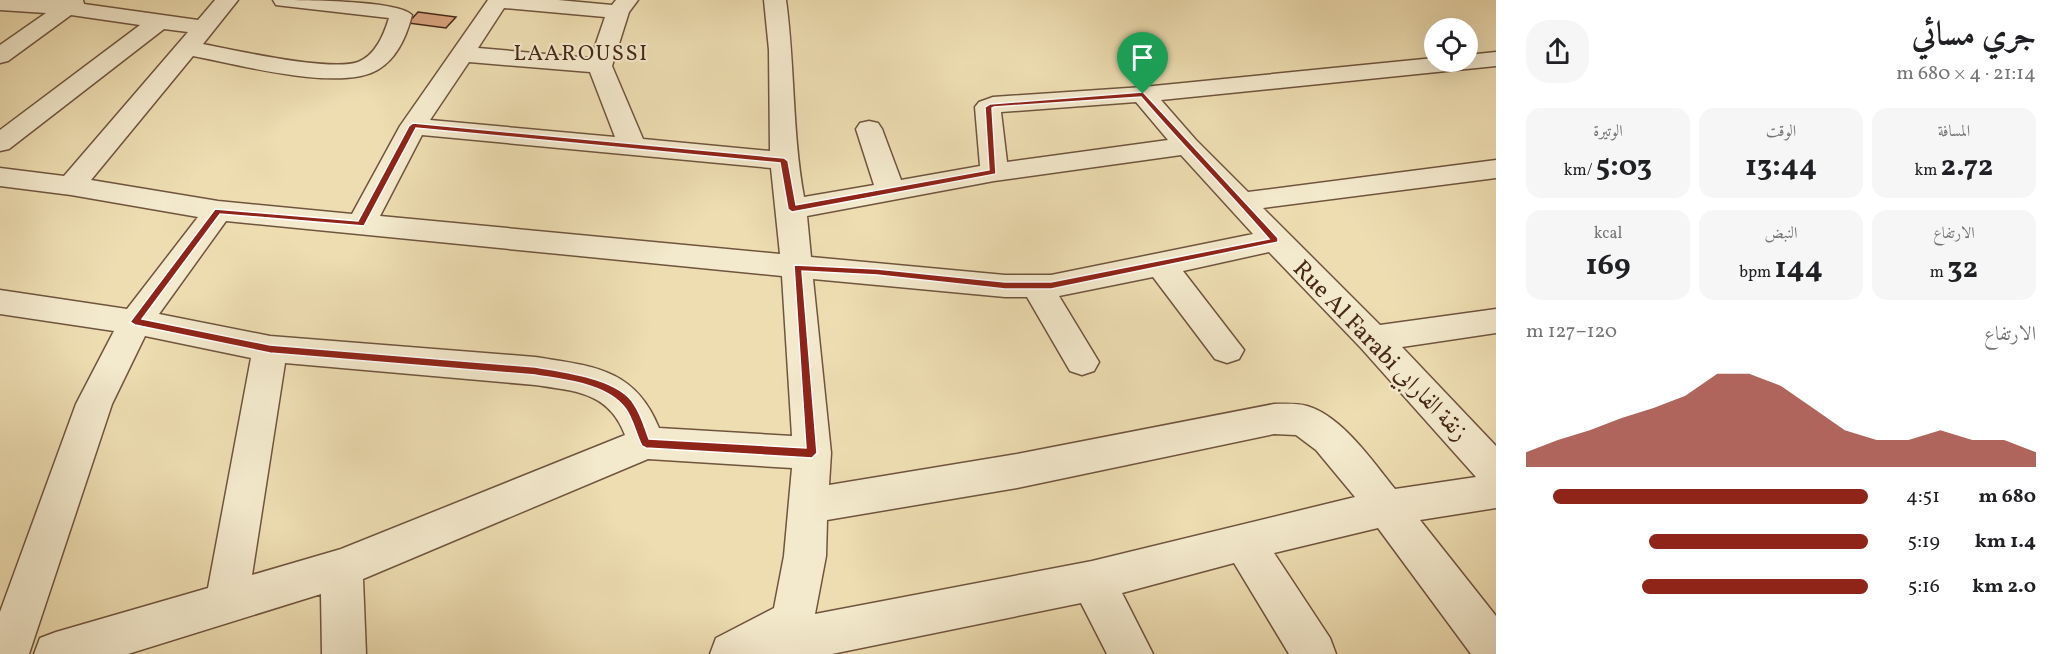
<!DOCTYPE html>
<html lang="ar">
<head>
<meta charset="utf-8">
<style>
  :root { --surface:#fff; --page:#f6f6f6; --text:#202124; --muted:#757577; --accent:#8f2418 }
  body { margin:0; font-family:Vollkorn,Amiri,serif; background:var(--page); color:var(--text); direction:rtl; height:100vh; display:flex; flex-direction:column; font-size:22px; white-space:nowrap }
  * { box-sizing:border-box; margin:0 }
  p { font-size:20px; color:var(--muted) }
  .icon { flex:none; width:33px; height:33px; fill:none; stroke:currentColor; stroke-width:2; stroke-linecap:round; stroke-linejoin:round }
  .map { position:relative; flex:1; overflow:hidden; direction:ltr }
  .side { display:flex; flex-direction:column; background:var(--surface); width:570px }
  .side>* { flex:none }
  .controls { position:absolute; left:1424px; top:18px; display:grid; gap:12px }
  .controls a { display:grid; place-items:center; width:54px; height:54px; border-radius:50%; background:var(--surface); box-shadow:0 6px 24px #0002; font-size:30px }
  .pin { position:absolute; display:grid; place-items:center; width:51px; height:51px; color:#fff; margin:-62px -26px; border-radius:50% 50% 50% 0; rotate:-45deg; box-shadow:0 0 6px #0007 }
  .pin .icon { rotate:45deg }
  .round { display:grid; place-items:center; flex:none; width:63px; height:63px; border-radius:24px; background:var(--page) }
  .overview { display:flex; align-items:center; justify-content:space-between; height:102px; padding:0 30px }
  h1 { font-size:33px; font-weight:700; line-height:45px }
  .figures { display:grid; grid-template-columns:repeat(3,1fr); gap:9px; height:102px; padding:6px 30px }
  .figures div { display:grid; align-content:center; border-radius:15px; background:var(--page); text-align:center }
  .figures b { font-size:30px; font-weight:700 }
  .figures small { font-size:16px; font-weight:400 }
  .figures p { font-size:16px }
  .chart { height:168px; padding:12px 30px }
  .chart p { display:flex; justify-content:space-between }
  .chart svg { width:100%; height:108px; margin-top:6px; fill:var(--accent); opacity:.7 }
  ul { padding:0 30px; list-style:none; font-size:20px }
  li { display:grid; grid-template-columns:96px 72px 1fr; align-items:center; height:45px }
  li i { height:15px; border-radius:8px; background:var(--accent) }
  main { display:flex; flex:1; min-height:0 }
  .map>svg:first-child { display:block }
</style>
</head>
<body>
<main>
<section class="side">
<div class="overview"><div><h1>جري مسائي</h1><p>21:14 · 4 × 680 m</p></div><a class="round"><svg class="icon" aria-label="share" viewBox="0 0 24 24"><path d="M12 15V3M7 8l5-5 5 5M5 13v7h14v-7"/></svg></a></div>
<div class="figures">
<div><p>المسافة</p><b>2.72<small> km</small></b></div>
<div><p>الوقت</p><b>13:44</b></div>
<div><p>الوتيرة</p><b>5:03<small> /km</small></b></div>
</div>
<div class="figures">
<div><p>الارتفاع</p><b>32<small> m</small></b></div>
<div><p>النبض</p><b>144<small> bpm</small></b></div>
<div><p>kcal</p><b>169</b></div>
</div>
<div class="chart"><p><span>الارتفاع</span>120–127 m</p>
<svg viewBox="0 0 160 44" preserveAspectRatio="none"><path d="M0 44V38L10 33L20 29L30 24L40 20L50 15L60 6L70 6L80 11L90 20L100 29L110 33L120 33L130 29L140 33L150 33L160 38V44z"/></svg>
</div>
<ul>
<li><b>680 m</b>4:51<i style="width:92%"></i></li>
<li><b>1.4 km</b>5:19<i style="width:64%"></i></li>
<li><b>2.0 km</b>5:16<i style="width:66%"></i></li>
</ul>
</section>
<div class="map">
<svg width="1496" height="654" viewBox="0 0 1496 654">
  <rect width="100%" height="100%" fill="#edddb1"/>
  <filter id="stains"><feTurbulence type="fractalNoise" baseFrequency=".00333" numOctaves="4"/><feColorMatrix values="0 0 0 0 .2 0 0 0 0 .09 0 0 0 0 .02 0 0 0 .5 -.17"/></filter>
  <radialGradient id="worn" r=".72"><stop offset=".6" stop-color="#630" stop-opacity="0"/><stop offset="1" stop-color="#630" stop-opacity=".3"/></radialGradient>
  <!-- building -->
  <path fill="#d9a581" stroke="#462718" stroke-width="1.5" d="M418 12 456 17 446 28 408 23Z"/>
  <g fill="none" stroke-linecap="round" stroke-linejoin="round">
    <!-- minor casing -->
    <g stroke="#70543e" stroke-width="3">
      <path id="minor" d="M0 0H83L84 4 198 20 215 0H238L203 44C234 50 331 72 358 62 376 55 384 34 389 18L284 6 276 5 273 0C299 0 398 0 412 15 407 35 397 58 379 69 342 93 236 64 193 56L91 180 218 201 352 214 400 126 488 0H558L612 5 616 0H638L629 12 612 66 643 139 770 151 769 50 764 0H786C795 66 792 132 804 197L874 185 856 129 860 123 869 121 878 123 882 129 901 180 980 166 975 107 979 102 993 97 1143 87 1434 58V62H1467V55L1496 52V66L1161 100 1196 140 1248 192 1496 160V178L1263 208 1380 325 1496 309V333L1402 347 1496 446V508L1420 520 1496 616V654H1471L1378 528 1274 553 1330 638 1336 654H1289L1234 563 1122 593 1153 654H1107L1081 603 832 654H710L716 638 774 608 784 556 792 468 648 459 363 579 366 654H322L321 594 128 654H34L40 638 56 632 208 588 251 358 145 336 112 404 29 654H0V612L76 404 114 331 0 314V290L127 309 198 217 71 195 0 186V168L64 176 188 32 164 29 9 149 0 151V130L140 25 71 15 8 61 0 63V45L46 13 0 10ZM504 8 605 17 591 58 478 48ZM469 62 590 72 615 137 430 120ZM1136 102 1168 140 1007 162 1001 112ZM422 135 771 168 780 254 380 216ZM1181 155 1253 234 1051 275H1005L811 257 807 216 994 181ZM226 221 782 276 792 436 659 428C635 368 592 366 535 357L270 336 159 314ZM1269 252 1361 348 1476 477 1395 489C1373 462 1342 416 1307 406 1297 403 1285 404 1274 404L1017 454 829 485 831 453 813 279 1005 297H1027L1070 371 1082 375 1094 371 1099 362 1059 296 1153 277 1215 359 1227 363 1239 359 1244 350 1183 271ZM285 363 535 385C575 391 609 392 625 435L341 549 252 575ZM1274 434 1296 435 1316 450 1355 497 1092 561 815 614 826 556 827 520 1017 488Z"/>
    </g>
    <!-- minor -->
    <use href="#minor" fill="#f3e9cc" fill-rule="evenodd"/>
  </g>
  <!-- route -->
  <path fill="#8f2418" stroke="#fff" stroke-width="1.5" fill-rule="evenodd" d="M1143 92 1278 238V242L1051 289H1005L877 275 802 271 817 453 812 458 646 448 642 446C636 435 633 418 625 408 606 383 563 380 535 375L270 353 135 325 130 322 215 209 358 221 409 126 413 123 784 158 788 161 796 205 989 170 985 107 990 104ZM1141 97C1182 145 1227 190 1269 239L1051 282H1005L877 269 794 265 806 448 649 439C645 428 641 414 634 404 618 378 563 372 535 367L270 345 142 319 220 214 364 226 416 128 780 163 788 209 792 212 996 174 992 108 994 107Z"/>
  <g text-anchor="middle" stroke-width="4.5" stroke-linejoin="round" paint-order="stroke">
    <!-- far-quarter labels -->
    <g font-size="22" letter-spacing="1.5" fill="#462718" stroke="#f3e9cc">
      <text x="581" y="60">LAAROUSSI</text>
    </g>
    <!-- street labels -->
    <g font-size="24" fill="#462718" stroke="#f3e9cc">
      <text transform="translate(1381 350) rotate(46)" y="8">Rue Al Farabi زنقة الفارابي</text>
    </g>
  </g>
  <rect width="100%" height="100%" filter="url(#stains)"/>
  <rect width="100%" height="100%" fill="url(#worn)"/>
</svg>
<div class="controls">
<a><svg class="icon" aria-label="locate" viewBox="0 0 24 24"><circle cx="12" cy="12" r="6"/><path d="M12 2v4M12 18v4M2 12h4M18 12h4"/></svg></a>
</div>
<div class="pin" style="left:1143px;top:94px;background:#1e9e55"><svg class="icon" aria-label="arrive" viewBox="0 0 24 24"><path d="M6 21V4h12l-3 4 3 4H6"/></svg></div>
</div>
</main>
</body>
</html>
